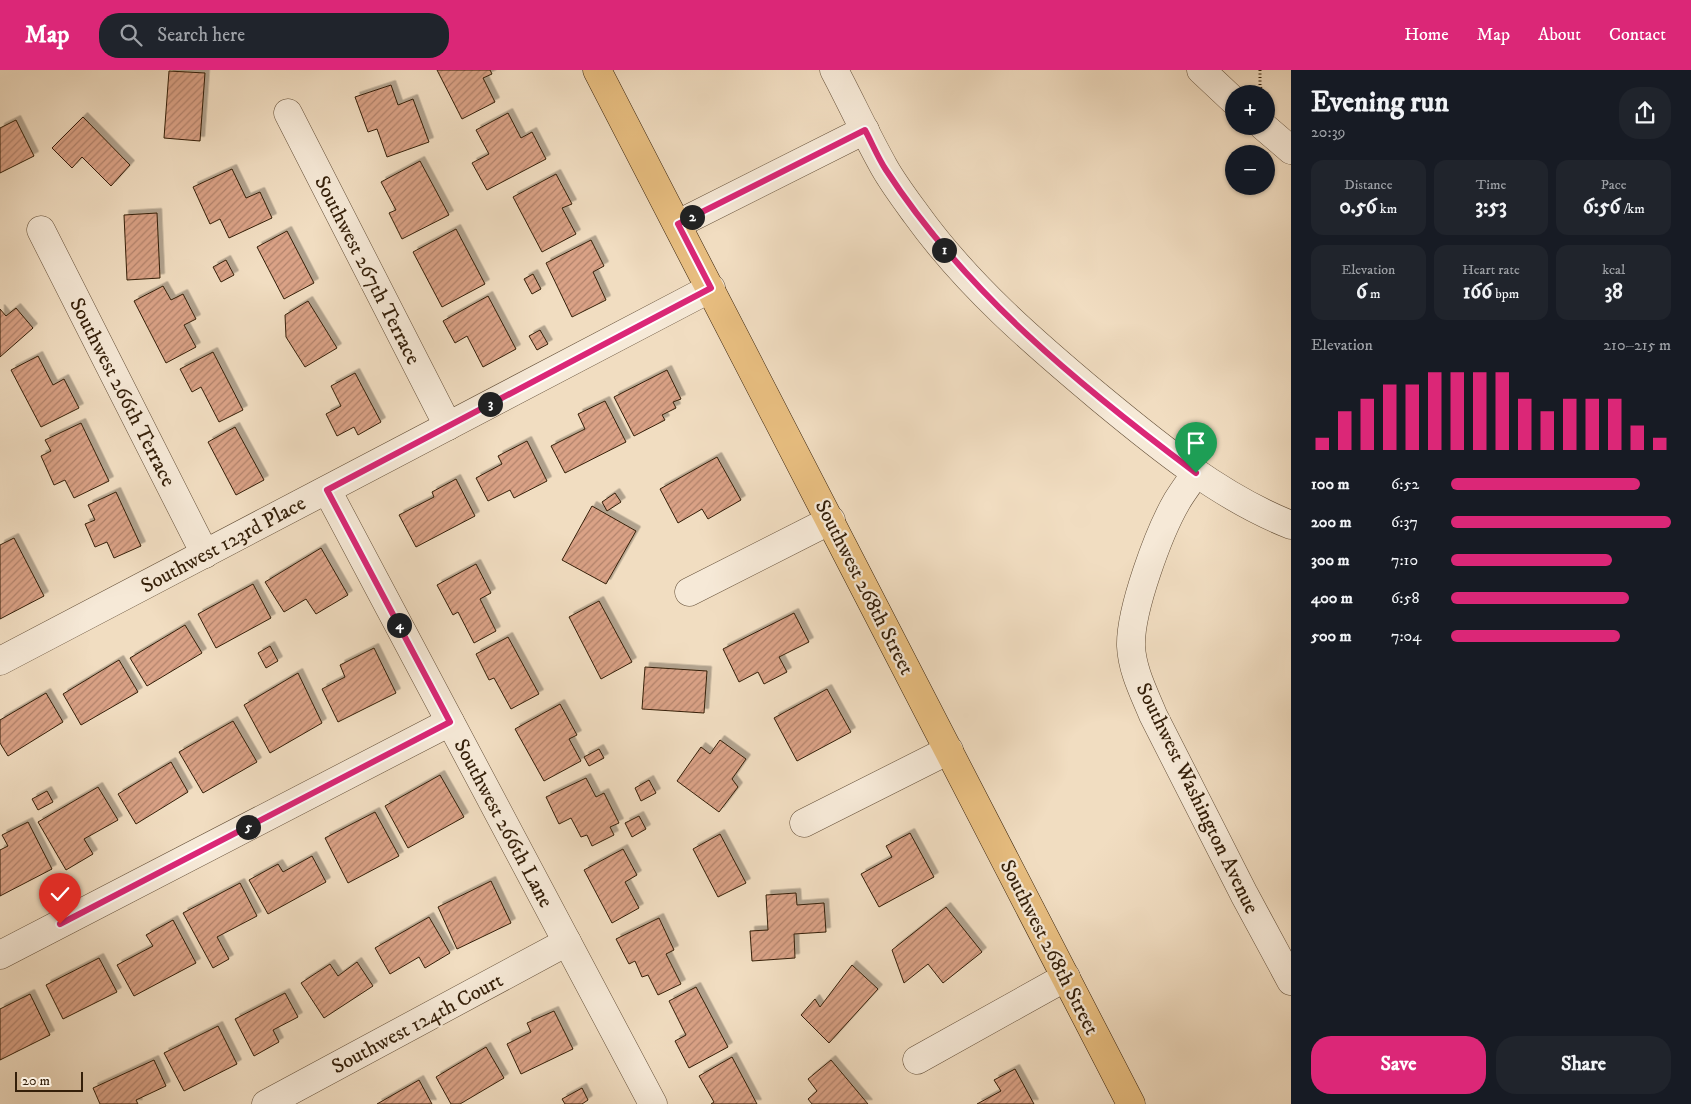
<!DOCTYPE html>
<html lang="en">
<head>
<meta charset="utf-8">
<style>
  :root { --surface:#171b24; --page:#20242c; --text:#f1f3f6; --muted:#9ea1a6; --accent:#db2777 }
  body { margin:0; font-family:"IM FELL DW Pica",serif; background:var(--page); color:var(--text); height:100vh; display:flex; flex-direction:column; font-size:19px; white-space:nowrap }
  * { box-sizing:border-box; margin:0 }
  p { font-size:16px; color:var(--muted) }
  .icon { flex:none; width:28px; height:28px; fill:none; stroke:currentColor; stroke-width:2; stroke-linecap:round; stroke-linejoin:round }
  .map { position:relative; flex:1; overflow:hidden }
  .details { display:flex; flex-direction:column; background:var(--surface); width:400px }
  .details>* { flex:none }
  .controls { position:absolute; left:1225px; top:15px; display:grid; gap:10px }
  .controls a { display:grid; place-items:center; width:50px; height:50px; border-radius:50%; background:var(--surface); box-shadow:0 1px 4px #0004; font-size:25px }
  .scale { position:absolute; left:15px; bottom:12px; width:68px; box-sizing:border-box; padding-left:5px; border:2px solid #341f09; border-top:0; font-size:14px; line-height:18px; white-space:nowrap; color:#341f09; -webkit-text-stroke:4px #f6e9d7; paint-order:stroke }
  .pin { position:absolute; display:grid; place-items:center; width:42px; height:42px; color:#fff; margin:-51px -21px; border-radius:50% 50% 50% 0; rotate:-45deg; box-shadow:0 0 5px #0007 }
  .pin .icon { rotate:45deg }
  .km { position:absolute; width:25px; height:25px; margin:-12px; border-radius:50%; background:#222; color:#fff; font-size:14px; line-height:25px; text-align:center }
  .round { display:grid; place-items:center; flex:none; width:52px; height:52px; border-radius:20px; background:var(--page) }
  .overview { display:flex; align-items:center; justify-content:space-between; height:85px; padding:0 20px }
  h1 { font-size:28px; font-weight:700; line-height:38px }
  .metrics { display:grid; grid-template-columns:repeat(3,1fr); gap:8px; height:85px; padding:5px 20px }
  .metrics div { display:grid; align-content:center; border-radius:12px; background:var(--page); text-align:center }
  .metrics b { font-size:21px; font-weight:700 }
  .metrics small { font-size:14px; font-weight:400 }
  .metrics p { font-size:14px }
  .chart { height:140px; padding:10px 20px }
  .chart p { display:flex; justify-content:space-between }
  .chart svg { width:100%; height:90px; margin-top:5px; stroke:var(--accent); stroke-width:6 }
  .primary-button { display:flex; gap:10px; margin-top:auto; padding:10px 20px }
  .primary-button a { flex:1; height:58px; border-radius:20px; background:var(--accent); color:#fff; font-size:20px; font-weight:700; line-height:58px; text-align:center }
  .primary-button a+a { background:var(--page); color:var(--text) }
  ul { padding:0 20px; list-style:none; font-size:16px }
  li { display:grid; grid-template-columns:80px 60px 1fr; align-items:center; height:38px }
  li i { height:12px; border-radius:6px; background:var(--accent) }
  header { display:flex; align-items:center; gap:30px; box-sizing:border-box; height:70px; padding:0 25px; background:var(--accent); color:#fff }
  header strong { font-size:24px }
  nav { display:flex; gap:28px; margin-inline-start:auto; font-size:18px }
  .search { width:350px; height:45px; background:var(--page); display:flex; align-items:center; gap:12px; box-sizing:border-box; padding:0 18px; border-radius:20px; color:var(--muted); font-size:19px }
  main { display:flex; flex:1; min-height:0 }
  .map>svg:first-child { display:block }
</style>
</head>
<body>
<header>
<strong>Map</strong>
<div class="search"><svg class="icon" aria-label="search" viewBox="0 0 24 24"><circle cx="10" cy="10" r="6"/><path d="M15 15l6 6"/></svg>Search here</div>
<nav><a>Home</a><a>Map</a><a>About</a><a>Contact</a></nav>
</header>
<main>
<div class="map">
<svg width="1291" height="1034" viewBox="0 0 1291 1034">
  <defs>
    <pattern id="building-hatch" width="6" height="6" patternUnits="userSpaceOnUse" patternTransform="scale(1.25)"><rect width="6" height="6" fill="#daa286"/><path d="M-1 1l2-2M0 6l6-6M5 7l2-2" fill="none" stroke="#b2836c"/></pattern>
    <filter id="shadow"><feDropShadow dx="4.5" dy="-4.5" stdDeviation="0" flood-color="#0004"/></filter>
  </defs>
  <rect width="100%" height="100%" fill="#f1ddc1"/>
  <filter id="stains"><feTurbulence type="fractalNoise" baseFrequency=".004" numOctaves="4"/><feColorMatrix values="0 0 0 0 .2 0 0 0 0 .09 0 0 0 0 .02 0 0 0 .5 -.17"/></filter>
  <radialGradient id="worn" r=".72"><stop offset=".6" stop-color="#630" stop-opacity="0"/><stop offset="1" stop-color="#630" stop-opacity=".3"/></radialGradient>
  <!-- building -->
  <g fill="url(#building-hatch)" stroke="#341f09" filter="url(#shadow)">
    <path d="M437 0H490L492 4 483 8 495 32 462 49Z"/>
    <path d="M169 1 205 3 200 71 164 68Z"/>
    <path d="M391 15 398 35 413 29 429 72 387 87 377 59 368 62 355 27Z"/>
    <path d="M508 43 521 68 532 62 546 89 487 120 472 93 489 84 476 60Z"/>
    <path d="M83 47 130 95 111 116 82 87 72 98 52 78Z"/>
    <path d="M16 50 34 86 0 103V58Z"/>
    <path d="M420 91 449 145 402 169 389 143 396 140 381 112Z"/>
    <path d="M232 99 246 128 260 122 272 148 229 168 220 149 210 154 193 117Z"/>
    <path d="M556 104 572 134 562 138 576 164 542 182 513 127Z"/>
    <path d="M157 143 160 208 127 210 124 145Z"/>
    <path d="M456 159 485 214 442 237 413 182Z"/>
    <path d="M287 161 314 213 284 229 257 177Z"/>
    <path d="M591 170 604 196 593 202 606 230 572 247 546 193Z"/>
    <path d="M226 190 234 205 221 212 213 197Z"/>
    <path d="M533 204 541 219 532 224 524 209Z"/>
    <path d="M163 216 171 230 183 224 196 249 184 255 196 277 166 293 134 231Z"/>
    <path d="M488 226 516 279 483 297 467 266 455 273 443 251Z"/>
    <path d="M308 231 337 278 305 297 286 267 285 245Z"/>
    <path d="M16 238 33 258 0 287V239L6 246Z"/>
    <path d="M540 260 548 274 537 280 529 266Z"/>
    <path d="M213 282 243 340 219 352 201 317 192 322 180 299Z"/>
    <path d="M38 286 53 315 64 309 79 338 41 357 11 300Z"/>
    <path d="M667 300 681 329 673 332 676 338 662 345 665 350 634 366 614 327Z"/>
    <path d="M355 303 381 352 358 365 354 357 337 366 326 344 341 336 331 316Z"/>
    <path d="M605 331 626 372 565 403 551 376 585 359 578 344Z"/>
    <path d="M81 353 109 411 74 428 65 410 54 415 41 386 51 381 45 370Z"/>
    <path d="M235 357 264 410 236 425 208 372Z"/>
    <path d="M527 371 547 411 514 428 510 420 488 431 476 408 502 394 498 386Z"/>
    <path d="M717 387 741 430 708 449 702 439 678 453 660 419Z"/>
    <path d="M456 409 475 446 416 477 399 445 434 427 432 422Z"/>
    <path d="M116 422 141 476 114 488 107 472 95 477 85 454 95 450 88 435Z"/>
    <path d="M615 423 621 432 607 441 602 432Z"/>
    <path d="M592 436 636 461 606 514 562 490Z"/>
    <path d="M14 468 44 526 0 549V475Z"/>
    <path d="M321 478 348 525 316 544 306 529 284 542 265 512Z"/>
    <path d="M476 494 491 523 480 529 496 561 474 573 458 542 453 545 437 515Z"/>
    <path d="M253 514 271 548 216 578 198 544Z"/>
    <path d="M599 531 632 592 601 609 569 547Z"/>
    <path d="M794 543 809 572 779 587 787 602 764 614 758 602 739 612 723 579Z"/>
    <path d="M185 555 202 583 147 616 130 588Z"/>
    <path d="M508 567 539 624 511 639 494 608 489 610 476 584Z"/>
    <path d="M270 576 278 591 266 598 258 583Z"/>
    <path d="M374 578 396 623 338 652 322 619 345 607 340 595Z"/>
    <path d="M119 590 138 622 81 655 63 624Z"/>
    <path d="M645 597 707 601 704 643 642 639Z"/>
    <path d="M298 603 322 653 270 683 244 635Z"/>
    <path d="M827 619 851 662 797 691 774 648Z"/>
    <path d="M46 623 63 652 8 686 0 673V650Z"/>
    <path d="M560 634 577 665 569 669 581 691 544 711 515 659Z"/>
    <path d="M233 651 257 692 203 723 179 682Z"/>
    <path d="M720 670 746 689 732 709 738 717 719 742 677 711 701 677 710 684Z"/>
    <path d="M599 679 604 688 589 696 584 687Z"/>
    <path d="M171 692 188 722 136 754 118 724Z"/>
    <path d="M440 705 464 747 408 778 385 736Z"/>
    <path d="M586 708 596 727 604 723 619 753 610 757 614 765 592 776 587 765 581 767 571 748 559 754 546 727Z"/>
    <path d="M649 710 656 723 641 731 635 718Z"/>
    <path d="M98 717 118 750 84 769 93 784 66 800 38 752Z"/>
    <path d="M47 721 53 732 38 740 32 729Z"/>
    <path d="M375 742 399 786 348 813 325 768Z"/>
    <path d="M639 746 646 759 632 767 625 753Z"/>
    <path d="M28 752 52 799 0 826V780L8 776 2 765Z"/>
    <path d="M910 763 934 807 879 837 861 804 892 787 886 776Z"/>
    <path d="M720 764 746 813 718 827 693 779Z"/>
    <path d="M623 779 637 805 625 812 639 838 612 853 584 800Z"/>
    <path d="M312 786 326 812 268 844 249 810 278 794 283 802Z"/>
    <path d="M491 811 511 853 457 879 438 837Z"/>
    <path d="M240 813 257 846 217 867 229 889 213 898 183 843Z"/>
    <path d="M796 823 797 835 824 833 826 862 794 864 795 888 752 891 750 861 768 860 766 825Z"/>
    <path d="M946 837 982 882 943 913 928 894 904 913 892 880Z"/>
    <path d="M429 847 450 883 425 898 419 887 390 904 375 878Z"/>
    <path d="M659 848 674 880 666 884 681 914 658 925 648 905 642 907 635 891 629 894 616 869Z"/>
    <path d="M173 850 196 893 134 926 117 895 153 876 146 865Z"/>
    <path d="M99 888 117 922 63 949 46 915Z"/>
    <path d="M357 892 373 916 324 948 301 913 330 894 338 906Z"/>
    <path d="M852 895 878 919 829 973 801 945 815 929 820 937Z"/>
    <path d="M696 917 728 977 689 998 675 971 686 965 669 931Z"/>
    <path d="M285 923 298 947 273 960 279 972 254 986 235 949Z"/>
    <path d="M30 924 50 965 0 990V939Z"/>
    <path d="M554 941 573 979 521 1004 507 974 531 962 527 953Z"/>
    <path d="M218 956 237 994 184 1021 164 983Z"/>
    <path d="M486 977 504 1008 460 1034H451L436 1007Z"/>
    <path d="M732 987 757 1034H711L714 1032 699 1006Z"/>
    <path d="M154 990 166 1016 136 1030 138 1034H100L93 1018Z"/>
    <path d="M831 990 868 1034H812L808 1029 817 1021 808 1009Z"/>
    <path d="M1015 999 1034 1034H977L1001 1021 994 1010Z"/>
    <path d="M419 1010 432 1034H377Z"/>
    <path d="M582 1018 588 1030 582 1034H565L562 1029Z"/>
  </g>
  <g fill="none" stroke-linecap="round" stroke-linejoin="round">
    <!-- minor casing -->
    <g stroke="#634e37" stroke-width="29">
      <g id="minor">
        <path d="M834 0C851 32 866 65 884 97 893 113 905 129 916 144 967 215 1033 272 1100 328 1158 376 1220 427 1291 455"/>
        <path d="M1201 0 1234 31"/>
        <path d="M288 43 448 356"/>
        <path d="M1263 56 1291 80"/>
        <path d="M678 154 865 60"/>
        <path d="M41 160 205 484"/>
        <path d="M1196 403C1190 412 1183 421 1177 431 1159 462 1130 540 1131 576 1132 600 1144 623 1153 645L1244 824 1291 911"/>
        <path d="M327 420 653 1034"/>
        <path d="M689 522 831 450"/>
        <path d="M0 591 711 218"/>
        <path d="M804 753 949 680"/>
        <path d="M0 885 450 652"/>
        <path d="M917 990 1066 907"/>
        <path d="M266 1034 567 872"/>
      </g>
    </g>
    <!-- major casing -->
    <g stroke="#341f09" stroke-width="29">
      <path id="major" d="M597 0 1131 1034"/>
    </g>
    <!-- path -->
    <g stroke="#341f09" stroke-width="3" stroke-dasharray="1 2.5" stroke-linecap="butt">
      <path d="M1260 0V16L1264 24"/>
      <path d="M1266 27 1271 32"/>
    </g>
    <!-- minor -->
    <use href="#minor" stroke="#f6e9d7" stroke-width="28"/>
    <!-- major -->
    <use href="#major" stroke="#e8be80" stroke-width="28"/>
  </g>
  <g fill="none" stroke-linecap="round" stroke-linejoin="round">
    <!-- route casing -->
    <g stroke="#fff" stroke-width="10">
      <path id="route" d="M60 854 450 652 327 420 711 218 678 154 865 60C872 73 878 88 886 100 966 223 1080 316 1196 403"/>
    </g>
    <!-- route -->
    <use href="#route" stroke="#db2777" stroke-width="6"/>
  </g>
  <g text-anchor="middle" stroke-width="4.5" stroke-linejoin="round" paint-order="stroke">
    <!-- street labels -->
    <g font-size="21" fill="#341f09" stroke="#f6e9d7">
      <text transform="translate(368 200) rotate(63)" y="7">Southwest 267th Terrace</text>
      <text transform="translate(123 322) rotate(63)" y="7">Southwest 266th Terrace</text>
      <text transform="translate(223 474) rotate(-28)" y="7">Southwest 123rd Place</text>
      <text transform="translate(865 517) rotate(63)" y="7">Southwest 268th Street</text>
      <text transform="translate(1198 728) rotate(64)" y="7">Southwest Washington Avenue</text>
      <text transform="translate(504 753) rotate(62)" y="7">Southwest 266th Lane</text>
      <text transform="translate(1050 877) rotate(63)" y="7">Southwest 268th Street</text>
      <text transform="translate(417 953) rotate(-28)" y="7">Southwest 124th Court</text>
    </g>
  </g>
  <rect width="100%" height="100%" filter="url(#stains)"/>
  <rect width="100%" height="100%" fill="url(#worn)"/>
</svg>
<div class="controls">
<a>+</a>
<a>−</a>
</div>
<div class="scale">20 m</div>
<div class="pin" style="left:1196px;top:403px;background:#1e9e55"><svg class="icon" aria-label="arrive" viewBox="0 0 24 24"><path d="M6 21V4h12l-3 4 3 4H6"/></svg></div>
<div class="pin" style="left:60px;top:854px;background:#d93025"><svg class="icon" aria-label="check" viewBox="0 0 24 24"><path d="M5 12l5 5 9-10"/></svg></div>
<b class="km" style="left:944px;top:180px">1</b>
<b class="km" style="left:692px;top:147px">2</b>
<b class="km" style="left:490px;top:334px">3</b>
<b class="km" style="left:399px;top:555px">4</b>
<b class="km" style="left:248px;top:757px">5</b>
</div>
<section class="details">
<div class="overview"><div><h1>Evening run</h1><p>20:39</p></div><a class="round"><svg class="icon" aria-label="share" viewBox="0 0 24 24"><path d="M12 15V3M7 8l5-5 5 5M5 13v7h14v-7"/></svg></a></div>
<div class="metrics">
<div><p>Distance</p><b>0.56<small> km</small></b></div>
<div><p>Time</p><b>3:53</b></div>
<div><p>Pace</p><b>6:56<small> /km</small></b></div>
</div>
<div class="metrics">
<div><p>Elevation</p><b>6<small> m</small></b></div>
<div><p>Heart rate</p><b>166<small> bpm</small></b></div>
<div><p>kcal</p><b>38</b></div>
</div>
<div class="chart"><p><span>Elevation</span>210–215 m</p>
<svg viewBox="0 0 160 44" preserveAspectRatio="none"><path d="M5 44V38M15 44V25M25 44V19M35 44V12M45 44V12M55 44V6M65 44V6M75 44V6M85 44V6M95 44V19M105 44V25M115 44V19M125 44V19M135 44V19M145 44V32M155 44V38"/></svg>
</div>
<ul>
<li><b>100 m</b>6:52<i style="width:86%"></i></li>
<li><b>200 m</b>6:37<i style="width:100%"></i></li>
<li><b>300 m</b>7:10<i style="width:73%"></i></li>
<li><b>400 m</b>6:58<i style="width:81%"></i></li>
<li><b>500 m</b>7:04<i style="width:77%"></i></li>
</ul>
<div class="primary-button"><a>Save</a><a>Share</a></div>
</section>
</main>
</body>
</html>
